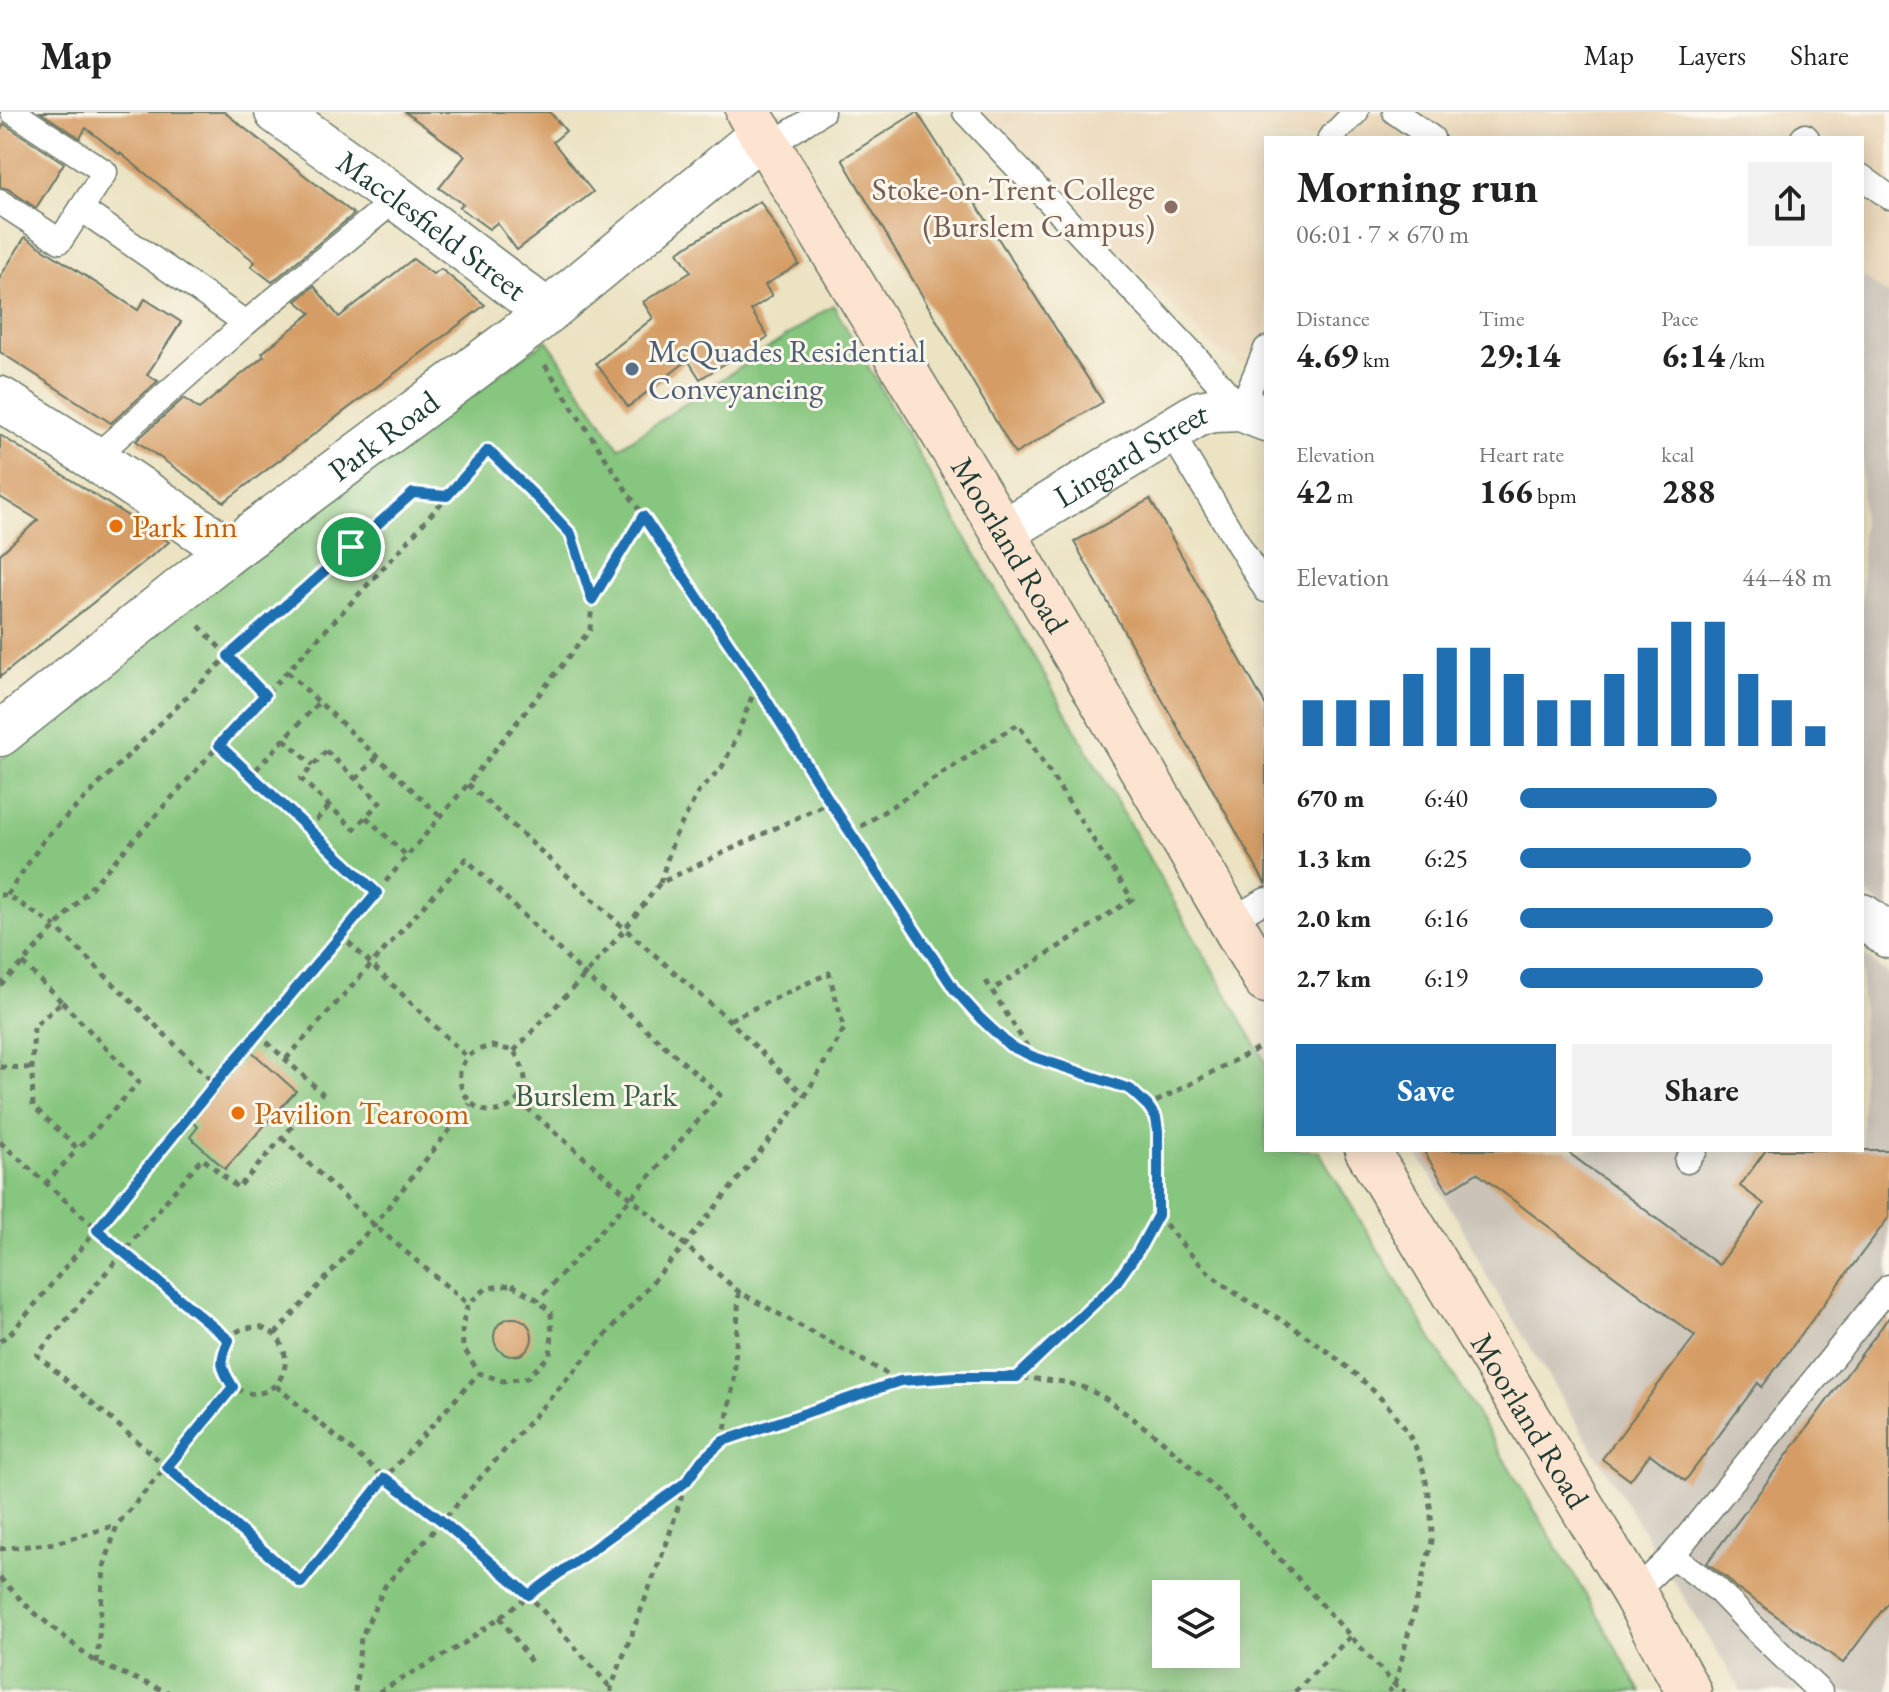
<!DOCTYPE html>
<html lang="en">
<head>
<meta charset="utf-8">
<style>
  :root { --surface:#fff; --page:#f2f2f2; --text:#222; --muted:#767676; --line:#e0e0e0; --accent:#1f6fb2 }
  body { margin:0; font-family:"EB Garamond",serif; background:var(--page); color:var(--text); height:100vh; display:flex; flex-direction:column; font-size:30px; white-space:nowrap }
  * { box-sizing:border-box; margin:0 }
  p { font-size:26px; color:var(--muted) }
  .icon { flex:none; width:44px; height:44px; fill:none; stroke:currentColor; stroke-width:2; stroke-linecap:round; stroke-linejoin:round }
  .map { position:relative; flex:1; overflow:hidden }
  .details { position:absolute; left:1264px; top:24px; width:600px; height:1016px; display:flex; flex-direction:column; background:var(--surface); border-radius:0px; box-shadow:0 4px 20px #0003 }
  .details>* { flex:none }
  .buttons { position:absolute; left:1152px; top:1468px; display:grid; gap:16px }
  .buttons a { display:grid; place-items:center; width:88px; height:88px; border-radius:0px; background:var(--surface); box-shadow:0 4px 20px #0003; font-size:40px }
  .pin { position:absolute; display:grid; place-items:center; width:68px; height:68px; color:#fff; margin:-34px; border:4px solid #fff; border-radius:50%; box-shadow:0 2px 8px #0007 }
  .round { display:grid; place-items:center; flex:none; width:84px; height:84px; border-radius:0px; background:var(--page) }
  .overview { display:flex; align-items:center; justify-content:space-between; height:136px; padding:0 32px }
  h1 { font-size:44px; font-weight:700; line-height:60px }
  .stats { display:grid; grid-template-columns:repeat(3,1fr); gap:12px; height:136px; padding:8px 32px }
  .stats div { display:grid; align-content:center }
  .stats b { font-size:34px; font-weight:700 }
  .stats small { font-size:22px; font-weight:400 }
  .stats p { font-size:22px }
  .chart { height:224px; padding:16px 32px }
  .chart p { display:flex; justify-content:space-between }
  .chart svg { width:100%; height:144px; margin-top:8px; stroke:var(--accent); stroke-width:6 }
  .button { display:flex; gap:16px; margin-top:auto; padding:16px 32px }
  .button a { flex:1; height:92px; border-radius:0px; background:var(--accent); color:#fff; font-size:32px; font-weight:700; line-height:92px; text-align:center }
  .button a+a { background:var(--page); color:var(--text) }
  ul { padding:0 32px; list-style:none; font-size:26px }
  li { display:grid; grid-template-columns:128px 96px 1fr; align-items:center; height:60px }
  li i { height:20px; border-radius:10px; background:var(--accent) }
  header { display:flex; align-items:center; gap:48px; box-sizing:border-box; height:112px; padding:0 40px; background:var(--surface); border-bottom:2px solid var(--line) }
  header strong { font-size:38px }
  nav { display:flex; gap:44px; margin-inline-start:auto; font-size:28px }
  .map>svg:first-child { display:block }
</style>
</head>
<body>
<header>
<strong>Map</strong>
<nav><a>Map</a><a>Layers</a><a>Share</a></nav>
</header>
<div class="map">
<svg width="1889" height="1580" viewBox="0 0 1889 1580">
  <rect width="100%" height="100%" fill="#fbf7ec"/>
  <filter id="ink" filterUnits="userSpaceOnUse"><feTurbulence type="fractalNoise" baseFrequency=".0125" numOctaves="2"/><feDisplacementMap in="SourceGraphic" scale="16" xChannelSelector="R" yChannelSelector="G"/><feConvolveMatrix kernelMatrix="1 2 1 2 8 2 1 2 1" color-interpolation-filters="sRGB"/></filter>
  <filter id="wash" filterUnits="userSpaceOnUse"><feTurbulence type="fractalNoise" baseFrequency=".006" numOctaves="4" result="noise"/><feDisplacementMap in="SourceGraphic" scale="32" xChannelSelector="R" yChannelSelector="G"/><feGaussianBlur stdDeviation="1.8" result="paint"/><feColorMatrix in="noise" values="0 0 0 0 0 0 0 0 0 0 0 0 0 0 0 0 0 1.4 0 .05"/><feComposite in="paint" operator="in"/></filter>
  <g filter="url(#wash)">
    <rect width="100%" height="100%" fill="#ece3c3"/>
    <!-- built -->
    <path fill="#ebd8ba" d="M982 0H1889V184L1862 164V26H1266V265L1219 240Z"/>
    <!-- industrial -->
    <g fill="#cbc3b8">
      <path d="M1862 164 1889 184V799L1862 778Z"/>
      <path d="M1862 842 1889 863V1580H1742L1486 1163 1460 1111 1415 1038H1862Z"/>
    </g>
    <!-- green -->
    <path fill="#86c67e" stroke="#528259" stroke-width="2" fill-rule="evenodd" d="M833 193 1266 951V1038H1318L1596 1500 1641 1580H0V648L180 494 547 228 619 336ZM1166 1482H1226V1542H1166Z"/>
    <g id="blocks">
      <!-- building -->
      <g fill="#d59d65">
        <path d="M40 0H224L354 102 272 170 251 154 255 150 120 41 119 42 86 16 80 26Z"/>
        <path d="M405 0H550L566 19 553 30 593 80 517 138 497 111 489 117 459 95 463 92 439 76 465 44Z"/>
        <path d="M917 0 1103 290 1015 342 842 47Z"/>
        <path d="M4 12 64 51 36 96 8 77 0 75V19Z"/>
        <path d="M760 89 799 152 765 173 772 184 751 198 768 225 700 267 688 248 628 295 596 251 653 206 643 190 691 160 678 140Z"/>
        <path d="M25 125 138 198 145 187 181 210 147 263 158 269 111 311 0 240V165Z"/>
        <path d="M413 147 433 162 441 157 485 193 224 390 136 329 184 286 199 297 264 244 262 241 311 201 296 189 314 174 339 205Z"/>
        <path d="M0 323 169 430 0 565V442L38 408 0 385Z"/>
        <path d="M1150 387 1266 594V773L1074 430Z"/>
        <path d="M251 939 296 979 225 1057 190 1025 198 1015 192 1010Z"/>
        <path d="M1423 1038H1565L1719 1153 1764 1092 1740 1074 1766 1038H1889V1105L1762 1275 1758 1271 1685 1369 1650 1342 1630 1368 1602 1347 1695 1224 1477 1061 1448 1079Z"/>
        <path d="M1889 1205V1489L1843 1551 1737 1476 1726 1465 1707 1451Z"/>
        <circle cx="513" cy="1225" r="19"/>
      </g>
    </g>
  </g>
  <g filter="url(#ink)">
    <use href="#blocks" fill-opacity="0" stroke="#677766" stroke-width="2"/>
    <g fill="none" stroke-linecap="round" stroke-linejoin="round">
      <!-- service casing -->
      <g stroke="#677766" stroke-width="27">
        <g id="service">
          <path d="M965 0 1193 242 1241 297 1266 237"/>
          <path d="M1395 0 1432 26"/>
          <path d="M1330 26 1356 0"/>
          <path d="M1803 26 1805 24 1807 26"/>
          <path d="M769 34 822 0"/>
          <path d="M1862 65 1889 85"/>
          <path d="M0 90 60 129 105 60 13 0"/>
          <path d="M81 97 246 211"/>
          <path d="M1170 319 1266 478"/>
          <path d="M94 346 246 211 397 86"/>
          <path d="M1231 808 1266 788"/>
          <path d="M1687 1049 1695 1038"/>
          <path d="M1672 1444 1717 1477 1760 1522 1820 1580"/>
          <path d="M1634 1481 1672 1444 1889 1175"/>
        </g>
      </g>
      <!-- minor casing -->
      <g stroke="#677766" stroke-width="47">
        <g id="minor">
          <path id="s1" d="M277 0 397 86 546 199"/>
          <path d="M0 287 94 346 210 425 224 443"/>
          <path id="s2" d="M1003 420 1200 301 1215 298 1241 297 1266 307"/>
          <path id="s3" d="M0 622 224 443 525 218 762 22"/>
          <path d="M1862 804 1889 824"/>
        </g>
      </g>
      <!-- secondary casing -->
      <g stroke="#677766" stroke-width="47">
        <g id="secondary">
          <path id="s4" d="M748 0 1003 420 1266 869"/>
          <path id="s5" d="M1367 1038 1634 1481 1689 1580"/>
        </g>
      </g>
      <!-- path -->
      <g stroke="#677766" stroke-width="5" stroke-dasharray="6 6" stroke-linecap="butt">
        <path d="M545 253 643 404 757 573 830 690 954 877 980 906 1010 934 1034 945 1111 970 1130 977 1148 994"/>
        <path d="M593 488 643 404"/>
        <path d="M199 514 265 583"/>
        <path d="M287 560 319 590"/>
        <path d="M284 627 313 653"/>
        <path d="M219 633 251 663"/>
        <path d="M326 639 380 690 354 717 301 667Z"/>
        <path d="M356 667 377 645"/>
        <path d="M468 672 625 817 729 908 805 984"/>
        <path d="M366 705 408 745"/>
        <path d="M308 717 330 693"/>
        <path d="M851 721 1018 612 1132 787 992 878"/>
        <path d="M660 771 674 726 699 679 722 655 735 629 756 574"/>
        <path d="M377 781 251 663 319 590 441 705"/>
        <path d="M0 783H7L55 814 215 972"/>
        <path d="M7 783 46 725 228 544 413 381 447 384"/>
        <path d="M340 822 467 945"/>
        <path d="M23 851 62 890"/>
        <path d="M986 869 1033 944"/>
        <path d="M0 873 23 851 219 633 398 440 488 338 541 390 571 422 592 488 590 518 468 672 215 972 166 1034 12 1220 0 1229"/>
        <path d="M62 890 139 970 78 1037 33 994 32 956 34 914Z"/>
        <path d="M258 922 322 981 238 1076 202 1046 37 1243 301 1471 385 1366 479 1261"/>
        <path d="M492 934 514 939C519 948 525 958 525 969 523 1000 481 1011 466 984 461 976 459 970 460 960 464 943 477 937 492 934Z"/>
        <path d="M514 939 585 863 625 817 660 771 830 690"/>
        <path d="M286 947 466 747 585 863 720 983 632 1085 538 1188"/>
        <path d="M0 955 32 956"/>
        <path d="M518 988 739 1180 900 1269"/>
        <path d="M282 1026 374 1113 468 1192"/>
        <path d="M0 1030 123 1140 229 1228"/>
        <path d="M45 1072 78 1037"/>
        <path d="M1158 1103C1176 1125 1198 1153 1220 1170 1245 1190 1277 1203 1303 1222 1344 1250 1398 1293 1417 1339 1428 1367 1432 1400 1432 1429L1395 1573 1388 1580"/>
        <path d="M512 1173 538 1188 551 1201 552 1222 550 1243 527 1266 503 1269 479 1261 463 1235 462 1214 468 1192 487 1176Z"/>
        <path d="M260 1215C266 1218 273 1220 276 1224 300 1252 274 1294 239 1278 232 1275 226 1267 223 1259 218 1245 227 1223 242 1217 246 1215 255 1216 260 1215Z"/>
        <path d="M275 1222 374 1113 470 992"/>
        <path d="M1018 1264 1116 1171 1139 1138 1158 1103V1019L1156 1006 1148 994 1266 932"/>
        <path d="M276 1274 385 1366 442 1409 529 1483 611 1576"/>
        <path d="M723 1329 734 1268 739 1180"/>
        <path d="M0 1437 56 1431 116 1413"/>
        <path d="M0 1466 31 1498 97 1551 168 1580"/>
        <path d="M500 1505 531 1550"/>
        <path d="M97 1551 104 1455 117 1413 233 1275"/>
        <path d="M355 1580 361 1526 385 1474 685 1133 805 984 844 917 829 861 729 908"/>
        <path d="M379 1580 463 1532 686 1371"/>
        <path d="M611 1580V1576L667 1430 686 1370 702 1348 723 1329 900 1269 956 1265H1017L1064 1270 1085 1276 1105 1286 1159 1326 1219 1380 1395 1573 1405 1580"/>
        <path d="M1295 1580 1351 1524"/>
      </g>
      <!-- service -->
      <use href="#service" stroke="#fff" stroke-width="24"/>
      <!-- minor -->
      <use href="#minor" stroke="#fff" stroke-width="44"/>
      <!-- secondary -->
      <use href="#secondary" stroke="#fde4d0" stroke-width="44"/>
    </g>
  </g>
  <g fill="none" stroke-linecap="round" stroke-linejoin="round" filter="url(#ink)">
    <!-- route casing -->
    <g stroke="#fff" stroke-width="16">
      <path id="route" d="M488 338 541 390 571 422 592 488 643 404 757 573 830 690 954 877 980 906 1010 934 1034 945 1130 977 1148 994 1156 1006 1158 1019V1103L1139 1138 1116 1171 1017 1265H956L900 1269 723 1329 702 1348 686 1370 529 1483 442 1409 385 1366 301 1471 167 1355 233 1275C220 1255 219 1249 229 1228L97 1118 215 972 377 781 219 633 265 583 228 544 413 381 447 384Z"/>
    </g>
    <!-- route -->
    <use href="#route" stroke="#1f6fb2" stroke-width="10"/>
  </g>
  <!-- markers -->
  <circle fill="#8d6e63" stroke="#fbf7ec" stroke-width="3" cx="1171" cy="95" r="8"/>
  <circle fill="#5c6f8a" stroke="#fbf7ec" stroke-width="3" cx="632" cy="257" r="8"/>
  <g fill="#e8710a" stroke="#fbf7ec" stroke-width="3">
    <circle cx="116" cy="414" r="8"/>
    <circle cx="238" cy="1001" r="8"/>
  </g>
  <g text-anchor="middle" stroke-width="6" stroke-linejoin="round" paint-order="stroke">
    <!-- education labels -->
    <g font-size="32" fill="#785e54" stroke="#fbf7ec" text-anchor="end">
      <text x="1155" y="88">Stoke-on-Trent College<tspan x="1155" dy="37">(Burslem Campus)</tspan></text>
    </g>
    <!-- street labels -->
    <g font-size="32" fill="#1f3d34" stroke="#fbf7ec">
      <text dy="11" stroke="none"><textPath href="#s1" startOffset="192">Macclesfield Street</textPath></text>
      <text dy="11" stroke="none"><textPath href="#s3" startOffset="486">Park Road</textPath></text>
      <text dy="11" stroke="none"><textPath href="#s2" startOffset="150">Lingard Street</textPath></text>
      <text dy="11" stroke="none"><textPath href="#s4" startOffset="506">Moorland Road</textPath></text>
      <text dy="11" stroke="none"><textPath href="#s5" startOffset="316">Moorland Road</textPath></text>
    </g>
    <!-- service labels -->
    <g font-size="32" fill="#4e5e75" stroke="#fbf7ec" text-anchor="start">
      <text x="648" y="250">McQuades Residential<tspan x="648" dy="37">Conveyancing</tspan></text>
    </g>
    <!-- food labels -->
    <g font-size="32" fill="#c56008" stroke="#fbf7ec" text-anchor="start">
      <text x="132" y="425">Park Inn</text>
      <text x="254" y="1012">Pavilion Tearoom</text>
    </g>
    <!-- park labels -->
    <g font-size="32" fill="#395f46" stroke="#fbf7ec">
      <text x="596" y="994">Burslem Park</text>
    </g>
  </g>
</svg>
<div class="buttons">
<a><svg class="icon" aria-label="layers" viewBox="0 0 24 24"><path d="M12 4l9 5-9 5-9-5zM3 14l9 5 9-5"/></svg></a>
</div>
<div class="pin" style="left:351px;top:435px;background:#1e9e55"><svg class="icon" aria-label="arrive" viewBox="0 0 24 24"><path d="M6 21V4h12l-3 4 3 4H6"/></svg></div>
<section class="details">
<div class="overview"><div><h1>Morning run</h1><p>06:01 · 7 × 670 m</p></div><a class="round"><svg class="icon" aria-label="share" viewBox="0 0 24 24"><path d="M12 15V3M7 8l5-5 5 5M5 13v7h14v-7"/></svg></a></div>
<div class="stats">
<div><p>Distance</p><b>4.69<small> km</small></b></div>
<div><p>Time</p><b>29:14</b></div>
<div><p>Pace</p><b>6:14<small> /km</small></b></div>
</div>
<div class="stats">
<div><p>Elevation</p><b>42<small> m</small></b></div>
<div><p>Heart rate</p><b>166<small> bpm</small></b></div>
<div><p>kcal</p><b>288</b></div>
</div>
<div class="chart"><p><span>Elevation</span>44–48 m</p>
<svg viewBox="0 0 160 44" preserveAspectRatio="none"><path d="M5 44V30M15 44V30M25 44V30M35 44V22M45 44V14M55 44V14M65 44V22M75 44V30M85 44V30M95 44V22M105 44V14M115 44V6M125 44V6M135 44V22M145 44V30M155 44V38"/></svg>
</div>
<ul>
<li><b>670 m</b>6:40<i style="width:63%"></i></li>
<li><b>1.3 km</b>6:25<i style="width:74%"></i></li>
<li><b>2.0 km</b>6:16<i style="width:81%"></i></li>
<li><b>2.7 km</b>6:19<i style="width:78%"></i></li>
</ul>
<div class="button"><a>Save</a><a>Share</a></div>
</section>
</div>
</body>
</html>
